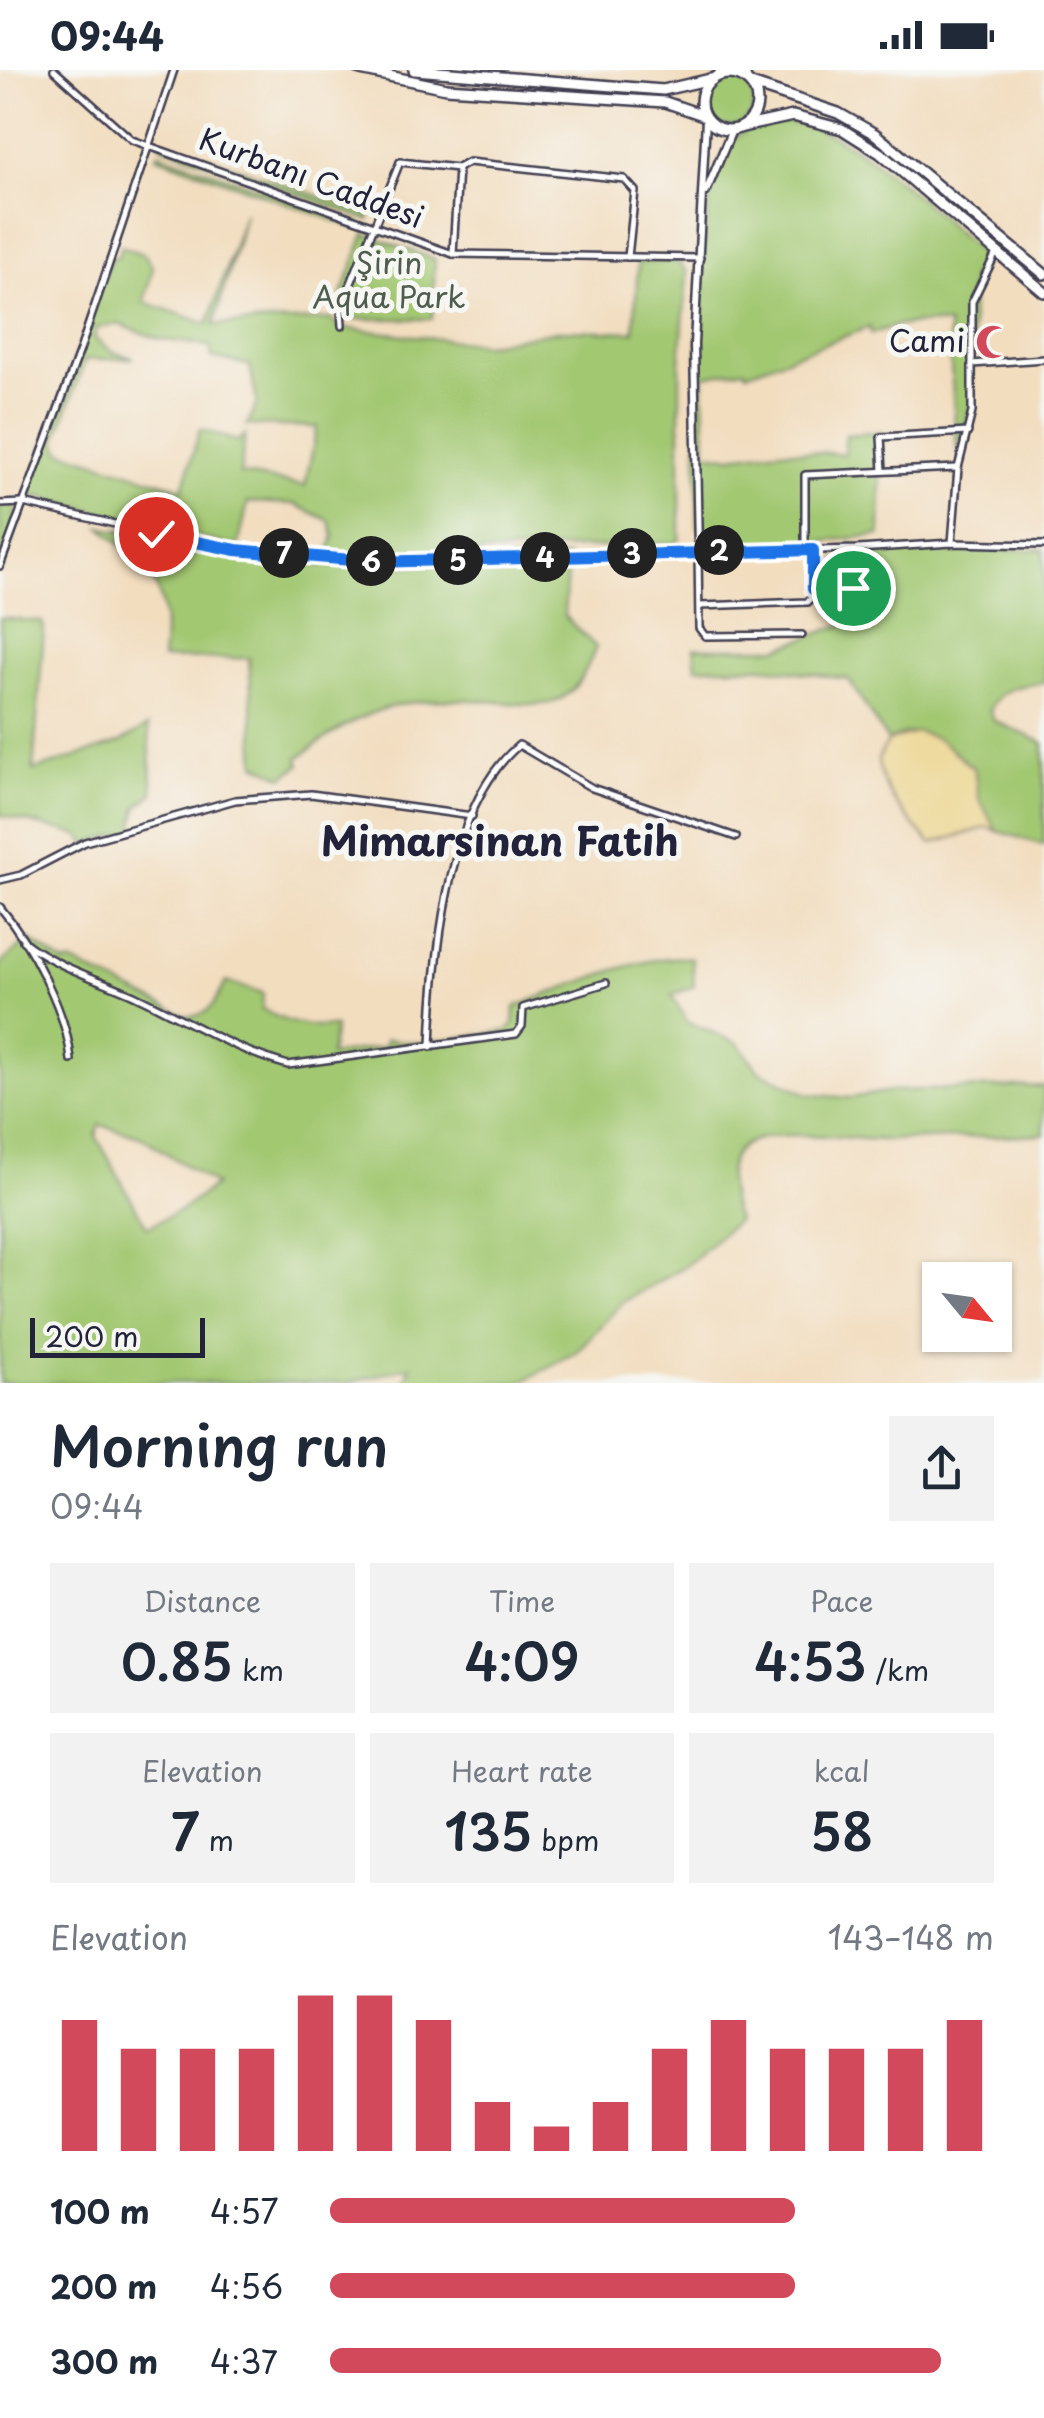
<!DOCTYPE html>
<html lang="en">
<head>
<meta charset="utf-8">
<style>
  :root { --surface:#fff; --page:#f2f2f3; --text:#1f2937; --muted:#747a83; --accent:#d1495b }
  body { margin:0; font-family:"Playpen Sans",sans-serif; background:var(--page); color:var(--text); height:100vh; display:flex; flex-direction:column; font-size:38px; white-space:nowrap }
  * { box-sizing:border-box; margin:0 }
  p { font-size:32px; color:var(--muted) }
  .icon { flex:none; width:55px; height:55px; fill:none; stroke:currentColor; stroke-width:2; stroke-linecap:round; stroke-linejoin:round }
  .map { position:relative; height:1313px; overflow:hidden }
  .details { display:flex; flex-direction:column; background:var(--surface); flex:1 }
  .details>* { flex:none }
  .needle { width:65px; rotate:119deg }
  .controls { position:absolute; left:922px; top:1192px; display:grid; gap:20px }
  .controls a { display:grid; place-items:center; width:90px; height:90px; border-radius:0px; background:var(--surface); box-shadow:0 2px 8px #0004; font-size:50px }
  .scale { position:absolute; left:30px; bottom:25px; width:175px; box-sizing:border-box; padding-left:10px; border:5px solid #22223b; border-top:0; font-size:28px; line-height:35px; white-space:nowrap; color:#22223b; -webkit-text-stroke:8px #f6f6f2; paint-order:stroke }
  .pin { position:absolute; display:grid; place-items:center; width:85px; height:85px; color:#fff; margin:-42px; border:5px solid #fff; border-radius:50%; box-shadow:0 2px 10px #0007 }
  .km { position:absolute; width:50px; height:50px; margin:-25px; border-radius:50%; background:#222; color:#fff; font-size:28px; line-height:50px; text-align:center }
  .round { display:grid; place-items:center; flex:none; width:105px; height:105px; border-radius:0px; background:var(--page) }
  .head { display:flex; align-items:center; justify-content:space-between; height:170px; padding:0 50px }
  h1 { font-size:55px; font-weight:600; line-height:75px }
  .metrics { display:grid; grid-template-columns:repeat(3,1fr); gap:15px; height:170px; padding:10px 50px }
  .metrics div { display:grid; align-content:center; border-radius:0px; background:var(--page); text-align:center }
  .metrics b { font-size:50px; font-weight:600 }
  .metrics small { font-size:28px; font-weight:400 }
  .metrics p { font-size:28px }
  .chart { height:280px; padding:20px 50px }
  .chart p { display:flex; justify-content:space-between }
  .chart svg { width:100%; height:180px; margin-top:10px; stroke:var(--accent); stroke-width:6 }
  ul { padding:0 50px; list-style:none; font-size:32px }
  li { display:grid; grid-template-columns:160px 120px 1fr; align-items:center; height:75px }
  li i { height:25px; border-radius:12px; background:var(--accent) }
  .status { display:flex; justify-content:space-between; align-items:center; height:70px; padding:0 50px; background:var(--surface); direction:ltr }
  .status svg { height:28px; fill:currentColor }
  .map>svg:first-child { display:block }
</style>
</head>
<body>
<div class="status"><b>09:44</b><svg viewBox="0 0 49 12"><path d="M0 12V9h3v3zM5 12V6h3v6zM10 12V3h3v9zM15 12V0h3v12zM26 1h20v11H26zM47 4h2v5h-2z"/></svg></div>
<div class="map">
<svg width="1044" height="1313" viewBox="0 0 1044 1313">
  <rect width="100%" height="100%" fill="#f6f6f2"/>
  <filter id="ink" filterUnits="userSpaceOnUse"><feTurbulence type="fractalNoise" baseFrequency=".01" numOctaves="2"/><feDisplacementMap in="SourceGraphic" scale="20" xChannelSelector="R" yChannelSelector="G"/><feConvolveMatrix kernelMatrix="1 2 1 2 8 2 1 2 1" color-interpolation-filters="sRGB"/></filter>
  <filter id="wash" filterUnits="userSpaceOnUse"><feTurbulence type="fractalNoise" baseFrequency=".0048" numOctaves="4" result="noise"/><feDisplacementMap in="SourceGraphic" scale="40" xChannelSelector="R" yChannelSelector="G"/><feGaussianBlur stdDeviation="2.25" result="paint"/><feColorMatrix in="noise" values="0 0 0 0 0 0 0 0 0 0 0 0 0 0 0 0 0 1.4 0 .05"/><feComposite in="paint" operator="in"/></filter>
  <g filter="url(#wash)">
    <rect width="100%" height="100%" fill="#f2ddbf"/>
    <!-- green -->
    <g fill="#a3c872" stroke="#627556" stroke-width="2.5" fill-rule="evenodd">
      <circle cx="729" cy="32" r="25"/>
      <path d="M789 52C857 60 934 144 986 187L971 207 972 332 957 381 948 255C921 251 897 253 871 264L870 257 746 303 745 299 703 306 706 383 732 386 779 380 844 384 846 365 881 362 880 465C844 468 716 491 698 456 698 383 688 119 732 70 746 56 771 54 789 52Z"/>
      <path d="M162 71 370 144 369 150 160 75Z"/>
      <path d="M158 83 360 153 358 159 156 86Z"/>
      <path d="M245 143 214 255 330 249 343 258 485 274 563 260 634 262 638 192 678 191 687 202 680 294V469L675 473 441 485 328 484 334 466 330 451 294 434 248 432 238 477 28 424 111 186 118 188 121 176 145 185 153 198 144 232 208 254ZM118 254 159 269 210 276 212 288 250 295 257 333 247 355 317 357 305 416 240 404 245 365 237 371 200 359 183 419 61 381 56 370 85 290 134 288 112 282 94 268 97 258Z"/>
      <path d="M365 164 435 189 432 249H340L337 238Z"/>
      <path d="M0 434 16 435 13 468 0 502Z"/>
      <path d="M101 457C165 471 231 490 298 494 387 500 479 493 568 487L564 546 596 577C569 645 550 636 487 631 457 629 423 629 394 636 357 645 328 666 298 688L300 695 283 707 256 694 249 588 162 589C170 516 154 504 101 457Z"/>
      <path d="M1044 479V613C1023 615 998 617 990 640L994 651 1044 673V775L997 761 979 729 974 699C946 676 925 650 888 671L848 609 763 597H696L694 578H778L864 547 858 483Z"/>
      <path d="M0 548 42 552 44 559 33 701 121 672 148 656 153 724 137 737 133 761 87 774 79 765 0 745Z"/>
      <path d="M29 870 65 894 71 892 183 945C209 950 216 932 226 912L263 923 262 939C286 953 307 958 335 957L330 985 384 977 386 969 420 973 507 961 514 954 515 937C563 919 642 883 692 888L694 916 672 925 687 952 738 973 759 1001 808 1024 850 1028 891 1021 1044 1016V1064C993 1066 942 1069 891 1070 856 1071 766 1054 740 1078 722 1094 729 1130 737 1150L687 1195 623 1232 576 1282 520 1313H405L411 1296 348 1313H0V894ZM100 1055 140 1066 215 1115 183 1139 147 1157 96 1066Z"/>
    </g>
    <!-- sand -->
    <path fill="#eeda9e" stroke="#887e6c" stroke-width="2.5" d="M917 662 939 669 974 699 979 729 997 761 988 757 931 774C910 751 880 722 878 689L888 671Z"/>
  </g>
  <g filter="url(#ink)">
    <g fill="none" stroke-linecap="round" stroke-linejoin="round">
      <!-- minor casing -->
      <g stroke="#413e4f" stroke-width="10">
        <g id="minor">
          <path d="M54 0 132 70 453 184 700 188"/>
          <path d="M458 98 469 92 624 109 635 121 628 187"/>
          <path d="M342 256 341 238 400 92 458 98 453 184"/>
          <path d="M972 294 1044 289"/>
          <path d="M883 401 881 367 968 362"/>
          <path d="M0 434 23 433 215 477 374 492 858 479 952 473 1044 475"/>
          <path d="M952 473 958 398 972 342V232L996 183"/>
          <path d="M698 480 699 558 705 566 802 565"/>
          <path d="M805 480V405L957 398"/>
          <path d="M0 496 80 280 174 0"/>
          <path d="M813 519 857 516 858 479"/>
          <path d="M700 536 808 532 813 525V480"/>
          <path d="M0 810 21 805 85 772 235 730 311 724 472 746"/>
          <path d="M0 837C31 874 67 942 71 990"/>
          <path d="M23 871C57 897 96 908 134 925 185 949 233 980 288 995L516 964 522 956 523 938 606 913"/>
          <path d="M431 977C434 887 447 735 519 675L592 718 736 767"/>
        </g>
      </g>
      <!-- tertiary casing -->
      <g stroke="#413e4f" stroke-width="11">
        <g id="tertiary">
          <path d="M745 0 748 11"/>
          <path d="M716 7 720 0"/>
          <path d="M706 122 732 60"/>
          <path d="M698 480 694 274 706 49"/>
        </g>
      </g>
      <!-- trunk casing -->
      <g stroke="#413e4f" stroke-width="14">
        <g id="trunk">
          <path d="M360 0 446 18 665 32 703 45"/>
          <path d="M414 0 663 20 711 9"/>
          <circle cx="729" cy="32" r="28"/>
          <path d="M751 14 838 43 875 64 1044 204"/>
          <path d="M742 57 793 46 842 59 880 83 1044 222"/>
        </g>
      </g>
      <!-- minor -->
      <use href="#minor" stroke="#fff" stroke-width="5"/>
      <!-- tertiary -->
      <use href="#tertiary" stroke="#fff" stroke-width="6"/>
      <!-- trunk -->
      <use href="#trunk" stroke="#fff" stroke-width="9"/>
    </g>
  </g>
  <g fill="none" stroke-linecap="round" stroke-linejoin="round" filter="url(#ink)">
    <!-- route casing -->
    <g stroke="#fff" stroke-width="20">
      <path id="route" d="M156 464 236 480 374 492 813 480V519L853 518"/>
    </g>
    <!-- route -->
    <use href="#route" stroke="#1a73e8" stroke-width="12"/>
  </g>
  <!-- icons -->
  <defs>
    <g id="mosque-bare" transform="scale(2.7)"><path d="M3.5-4.9A6 6 0 1 0 3.5 4.9A5 5 0 1 1 3.5-4.9Z" fill="#d1495b" stroke="#f6f6f2" stroke-width="2.5" paint-order="stroke"/></g>
  </defs>
  <g fill-rule="evenodd">
    <use href="#mosque-bare" x="993" y="272"/>
  </g>
  <g text-anchor="middle" stroke-width="10" stroke-linejoin="round" paint-order="stroke">
    <!-- street labels -->
    <g font-size="30" fill="#22223b" stroke="#f6f6f2">
      <text transform="translate(311 109) rotate(20)" y="10">Kurbanı Caddesi</text>
    </g>
    <!-- park labels -->
    <g font-size="30" fill="#4f5c4e" stroke="#f6f6f2">
      <text x="389" y="204">Şirin<tspan x="389" dy="34">Aqua Park</tspan></text>
    </g>
    <!-- poi labels -->
    <g font-size="30" fill="#22223b" stroke="#f6f6f2" text-anchor="end">
      <text x="965" y="282">Cami</text>
    </g>
    <!-- district labels -->
    <g font-size="40" font-weight="bold" fill="#22223b" stroke="#f6f6f2">
      <text x="500" y="786">Mimarsinan Fatih</text>
    </g>
  </g>
</svg>
<div class="controls">
<a><svg class="needle" viewBox="-14 -14 28 28"><path d="M0-13l5 13h-10z" fill="#e53935"/><path d="M0 13l5-13h-10z" fill="#747a83"/></svg></a>
</div>
<div class="scale">200 m</div>
<div class="pin" style="left:853px;top:518px;background:#1e9e55"><svg class="icon" aria-label="arrive" viewBox="0 0 24 24"><path d="M6 21V4h12l-3 4 3 4H6"/></svg></div>
<div class="pin" style="left:156px;top:464px;background:#d93025"><svg class="icon" aria-label="check" viewBox="0 0 24 24"><path d="M5 12l5 5 9-10"/></svg></div>
<b class="km" style="left:719px;top:480px">2</b>
<b class="km" style="left:632px;top:483px">3</b>
<b class="km" style="left:545px;top:487px">4</b>
<b class="km" style="left:458px;top:490px">5</b>
<b class="km" style="left:371px;top:491px">6</b>
<b class="km" style="left:284px;top:483px">7</b>
</div>
<section class="details">
<div class="head"><div><h1>Morning run</h1><p>09:44</p></div><a class="round"><svg class="icon" aria-label="share" viewBox="0 0 24 24"><path d="M12 15V3M7 8l5-5 5 5M5 13v7h14v-7"/></svg></a></div>
<div class="metrics">
<div><p>Distance</p><b>0.85<small> km</small></b></div>
<div><p>Time</p><b>4:09</b></div>
<div><p>Pace</p><b>4:53<small> /km</small></b></div>
</div>
<div class="metrics">
<div><p>Elevation</p><b>7<small> m</small></b></div>
<div><p>Heart rate</p><b>135<small> bpm</small></b></div>
<div><p>kcal</p><b>58</b></div>
</div>
<div class="chart"><p><span>Elevation</span>143–148 m</p>
<svg viewBox="0 0 160 44" preserveAspectRatio="none"><path d="M5 44V12M15 44V19M25 44V19M35 44V19M45 44V6M55 44V6M65 44V12M75 44V32M85 44V38M95 44V32M105 44V19M115 44V12M125 44V19M135 44V19M145 44V19M155 44V12"/></svg>
</div>
<ul>
<li><b>100 m</b>4:57<i style="width:70%"></i></li>
<li><b>200 m</b>4:56<i style="width:70%"></i></li>
<li><b>300 m</b>4:37<i style="width:92%"></i></li>
</ul>
</section>
</body>
</html>
